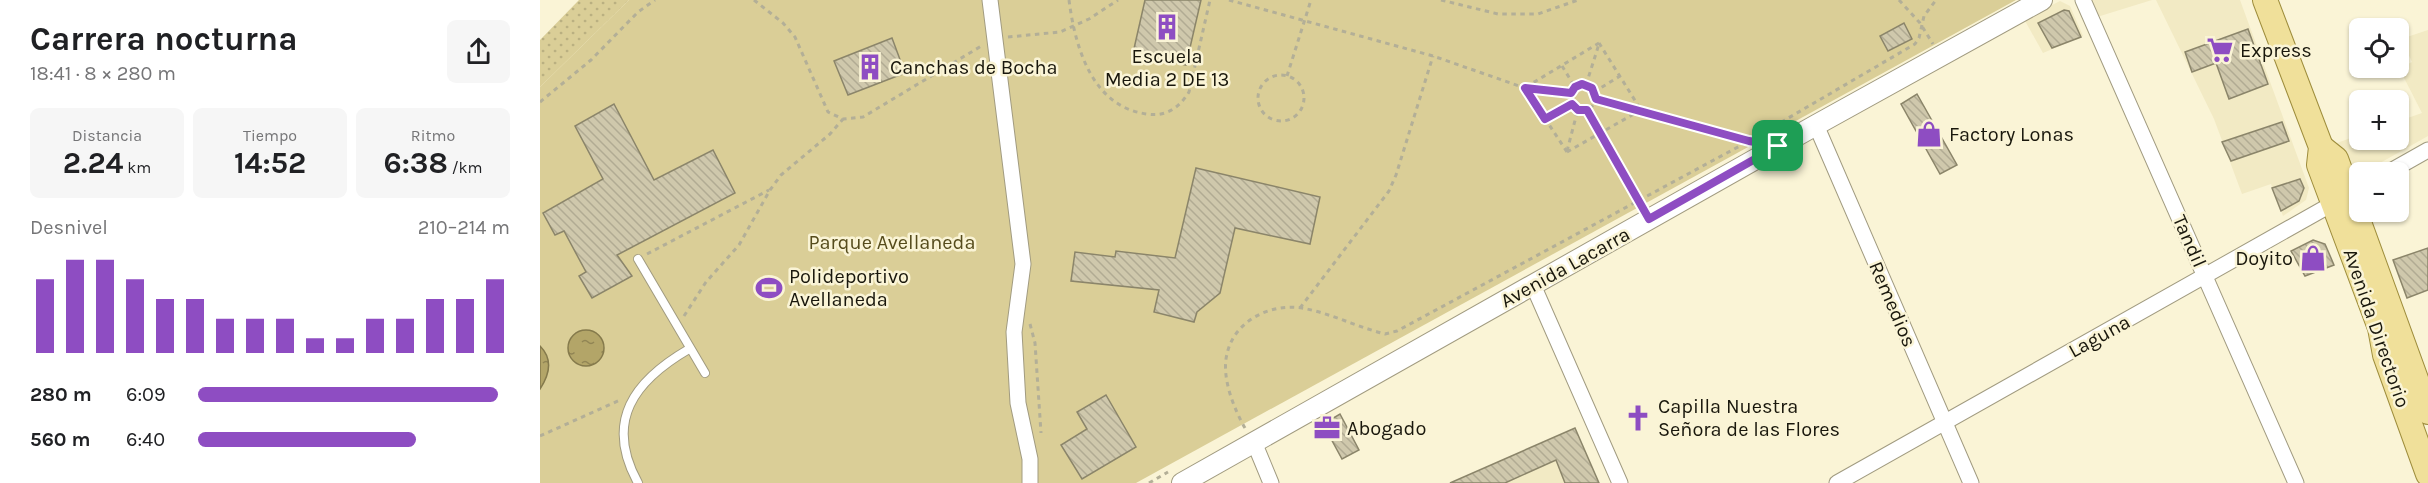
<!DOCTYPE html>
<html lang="es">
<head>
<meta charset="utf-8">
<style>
  :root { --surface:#fff; --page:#f6f6f6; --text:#202124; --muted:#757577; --accent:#8e4dc2 }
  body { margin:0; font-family:Karla,sans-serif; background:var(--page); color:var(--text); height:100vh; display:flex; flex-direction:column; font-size:22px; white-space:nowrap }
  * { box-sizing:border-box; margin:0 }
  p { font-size:20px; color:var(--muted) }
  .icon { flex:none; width:33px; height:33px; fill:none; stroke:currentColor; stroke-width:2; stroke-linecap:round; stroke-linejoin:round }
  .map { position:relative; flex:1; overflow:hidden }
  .details { display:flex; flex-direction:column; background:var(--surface); width:540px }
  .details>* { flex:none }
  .tools { position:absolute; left:1809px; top:18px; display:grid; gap:12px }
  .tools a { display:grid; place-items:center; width:60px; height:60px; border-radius:9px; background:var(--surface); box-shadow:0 2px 4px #0004; font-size:30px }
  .pin { position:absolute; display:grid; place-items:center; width:51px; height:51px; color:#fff; margin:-26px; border-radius:12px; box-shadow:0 3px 9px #0006 }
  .round { display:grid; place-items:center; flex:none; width:63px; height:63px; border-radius:9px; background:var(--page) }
  .head { display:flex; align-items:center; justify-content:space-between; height:102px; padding:0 30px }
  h1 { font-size:33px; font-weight:700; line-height:45px }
  .metrics { display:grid; grid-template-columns:repeat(3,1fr); gap:9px; height:102px; padding:6px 30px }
  .metrics div { display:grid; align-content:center; border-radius:9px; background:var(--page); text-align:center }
  .metrics b { font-size:30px; font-weight:700 }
  .metrics small { font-size:16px; font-weight:400 }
  .metrics p { font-size:16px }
  .chart { height:168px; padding:12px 30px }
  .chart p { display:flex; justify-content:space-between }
  .chart svg { width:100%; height:108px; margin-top:6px; stroke:var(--accent); stroke-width:6 }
  ul { padding:0 30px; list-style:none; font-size:20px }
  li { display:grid; grid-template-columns:96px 72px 1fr; align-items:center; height:45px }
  li i { height:15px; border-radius:8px; background:var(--accent) }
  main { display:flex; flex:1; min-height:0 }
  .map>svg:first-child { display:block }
</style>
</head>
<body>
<main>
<section class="details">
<div class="head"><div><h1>Carrera nocturna</h1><p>18:41 · 8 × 280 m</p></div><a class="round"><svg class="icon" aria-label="share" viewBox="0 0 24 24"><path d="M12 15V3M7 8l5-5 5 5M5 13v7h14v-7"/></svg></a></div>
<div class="metrics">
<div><p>Distancia</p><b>2.24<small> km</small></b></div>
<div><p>Tiempo</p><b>14:52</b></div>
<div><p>Ritmo</p><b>6:38<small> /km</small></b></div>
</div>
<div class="chart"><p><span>Desnivel</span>210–214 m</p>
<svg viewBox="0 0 160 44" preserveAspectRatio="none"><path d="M5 44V14M15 44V6M25 44V6M35 44V14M45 44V22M55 44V22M65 44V30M75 44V30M85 44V30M95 44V38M105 44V38M115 44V30M125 44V30M135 44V22M145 44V22M155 44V14"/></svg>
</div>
<ul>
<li><b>280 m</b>6:09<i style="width:96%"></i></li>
<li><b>560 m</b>6:40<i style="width:70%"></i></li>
</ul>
</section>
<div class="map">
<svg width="1888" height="483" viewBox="0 0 1888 483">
  <defs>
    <pattern id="grass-dots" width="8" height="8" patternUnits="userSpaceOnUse" patternTransform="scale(1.5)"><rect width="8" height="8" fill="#dace97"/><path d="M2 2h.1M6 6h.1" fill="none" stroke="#bab081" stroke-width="1.8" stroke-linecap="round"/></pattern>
    <pattern id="water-ripples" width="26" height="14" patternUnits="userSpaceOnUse" patternTransform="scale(1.5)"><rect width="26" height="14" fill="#b3a568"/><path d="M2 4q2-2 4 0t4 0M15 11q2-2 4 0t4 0" fill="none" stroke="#918554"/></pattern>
    <pattern id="building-back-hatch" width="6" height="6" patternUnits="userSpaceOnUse" patternTransform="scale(1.5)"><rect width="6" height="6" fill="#cfc8ac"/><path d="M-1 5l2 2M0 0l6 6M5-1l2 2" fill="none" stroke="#b1ab93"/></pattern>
  </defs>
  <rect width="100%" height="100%" fill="#faf4d6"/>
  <!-- built -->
  <g fill="#f2eac4">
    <path d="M1549 0H1612L1557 17Z"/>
    <path d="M1616 0H1700L1769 188 1766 200 1743 216 1731 184 1702 194 1674 119Z"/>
    <path d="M1520 1 1530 6 1543 36 1503 53 1484 19Z"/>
    <path d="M1888 30V136L1824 172 1810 173 1794 144 1819 135 1820 140H1858L1859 121 1882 113 1859 68 1872 62 1861 39Z"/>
    <path d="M1035 428 1059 483H910Z"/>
  </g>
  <!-- grass -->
  <path fill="url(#grass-dots)" d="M39 0H89L0 87V40Z"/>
  <!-- park -->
  <path fill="#dace97" d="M89 0H1476L596 483H0V87Z"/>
  <!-- water -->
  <g fill="url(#water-ripples)" stroke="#857a4c" stroke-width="1.5">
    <circle cx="46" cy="348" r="18"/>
    <path d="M0 346C13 359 10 374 0 389Z"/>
  </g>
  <!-- building -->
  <g fill="url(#building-back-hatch)" stroke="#8b856a" stroke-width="1.5">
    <path d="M605 0H661L646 65 593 53Z"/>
    <path d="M1524 10 1529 11 1541 37 1512 48 1498 23Z"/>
    <path d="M1364 23 1372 39 1348 51 1340 36Z"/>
    <path d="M1708 29 1728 84 1689 99 1676 63 1652 72 1645 52Z"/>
    <path d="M352 38 365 73 308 95 294 61Z"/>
    <path d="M1377 94 1417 165 1400 174 1361 104Z"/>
    <path d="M74 104 114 180 173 150 195 193 77 255 92 276 52 298 39 276 46 272 24 231 15 235 3 213 63 179 35 126Z"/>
    <path d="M1742 122 1749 141 1691 161 1682 142Z"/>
    <path d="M656 168 780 197 770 244 695 228 680 293 657 312 654 322 614 312 619 290 531 281 535 252 575 257 576 251 635 258Z"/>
    <path d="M1760 179 1764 188 1759 201 1741 211 1732 188Z"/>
    <path d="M1773 240 1785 244 1794 265 1765 276 1751 251Z"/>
    <path d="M1888 248V290L1867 298 1853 260Z"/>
    <path d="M566 395 596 447 542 479 521 445 547 429 537 412Z"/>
    <path d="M800 414 819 450 802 459 783 424Z"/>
    <path d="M1035 428 1059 483H1025L1016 460 965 483H910Z"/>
  </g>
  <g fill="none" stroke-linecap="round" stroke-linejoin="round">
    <!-- service casing -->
    <g stroke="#a19b80" stroke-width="10">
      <g id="service">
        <path d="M98 259 165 373"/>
        <path d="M98 483C64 421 94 381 149 349"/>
      </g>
    </g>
    <!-- minor casing -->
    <g stroke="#a19b80" stroke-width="17">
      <g id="minor">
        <path d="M450 0 483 264 474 332 478 403 490 459V483"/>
        <path d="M1543 0 1756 483"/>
        <path d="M1276 125 1431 483"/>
        <path d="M1849 172 1888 150"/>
        <path d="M993 285 1080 483"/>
        <path d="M714 442 731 483"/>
        <path d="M1297 483 1801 199"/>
      </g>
    </g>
    <!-- tertiary casing -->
    <g stroke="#a19b80" stroke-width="22">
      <path id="tertiary" d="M642 483 1276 125 1502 0"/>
    </g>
    <!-- primary casing -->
    <g stroke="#9e8d3c" stroke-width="26">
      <g id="primary">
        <path d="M1725 0 1781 147 1779 165 1840 328 1845 355 1888 474"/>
        <path d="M1781 147 1796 159 1888 412"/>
      </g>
    </g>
    <!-- path -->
    <g stroke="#b3af97" stroke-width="3" stroke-dasharray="4.5 4.5" stroke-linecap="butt">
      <path d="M214 0 243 23 255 37 288 112 303 119 323 117 443 45"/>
      <path d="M529 0C535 47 552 107 607 114 626 117 639 108 649 92L670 0"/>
      <path d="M689 0 893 56 985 88 1031 93"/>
      <path d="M901 0 958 14H998L1038 0"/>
      <path d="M1359 0 1380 23 1393 44"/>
      <path d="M468 37 520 32 549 19 578 0"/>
      <path d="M1059 43 1101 110"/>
      <path d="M1022 66 1035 87"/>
      <circle cx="741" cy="98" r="23"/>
      <path d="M747 76 771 0"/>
      <circle cx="1043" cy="97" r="13"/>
      <path d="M1046 85 1059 44"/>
      <path d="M986 87 1059 43"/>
      <path d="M985 88 1027 152"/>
      <path d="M1054 92 1080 76"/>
      <path d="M1056 99 1210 141"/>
      <path d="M0 102 51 60 98 12 115 0"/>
      <path d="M1047 110 1099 202"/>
      <path d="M1005 119 1032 104"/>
      <path d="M1027 151 1038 109"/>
      <path d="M1027 152 1099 111"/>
      <path d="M107 254 229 190"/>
      <path d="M760 308 849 191 856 175 893 56"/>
      <path d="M144 316 166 282 199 245 230 190 241 175 290 134 303 119"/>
      <path d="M490 324 495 343 501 433"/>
      <path d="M705 428C694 409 681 377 687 354 694 321 730 303 762 308 790 313 817 327 845 334L857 331 1209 141 1375 44 1379 38 1384 16 1396 0"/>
      <path d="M0 436 80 400"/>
      <path d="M609 483 628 472"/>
    </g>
    <!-- service -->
    <use href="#service" stroke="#fff" stroke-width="8"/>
    <!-- minor -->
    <use href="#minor" stroke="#fff" stroke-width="15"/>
    <!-- tertiary -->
    <use href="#tertiary" stroke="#fff" stroke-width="20"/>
    <!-- primary -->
    <use href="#primary" stroke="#f0e09a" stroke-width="24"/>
  </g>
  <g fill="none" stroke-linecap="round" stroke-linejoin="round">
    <!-- route casing -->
    <g stroke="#fff" stroke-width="12">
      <path id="route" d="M1042 84 1052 88 1056 99 1209 141 1238 146 1109 219 1047 110H1038L1032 104 1005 119 985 88 1031 93 1035 87Z"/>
    </g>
    <!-- route -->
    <use href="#route" stroke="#8e4dc2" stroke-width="8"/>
  </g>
  <!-- icons -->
  <defs>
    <g id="building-bare" transform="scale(2.07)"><path d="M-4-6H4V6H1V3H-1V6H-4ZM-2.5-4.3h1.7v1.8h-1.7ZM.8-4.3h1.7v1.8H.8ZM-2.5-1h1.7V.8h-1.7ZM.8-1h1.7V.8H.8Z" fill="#8e4dc2" stroke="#faf4d6" stroke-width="2.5" paint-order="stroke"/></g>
    <g id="supermarket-bare" transform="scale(2.07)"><path d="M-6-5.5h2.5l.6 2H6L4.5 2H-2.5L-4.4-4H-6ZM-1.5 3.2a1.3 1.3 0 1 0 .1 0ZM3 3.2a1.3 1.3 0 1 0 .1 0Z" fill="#8e4dc2" stroke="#faf4d6" stroke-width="2.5" paint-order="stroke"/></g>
    <g id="shop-bare" transform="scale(2.07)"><path d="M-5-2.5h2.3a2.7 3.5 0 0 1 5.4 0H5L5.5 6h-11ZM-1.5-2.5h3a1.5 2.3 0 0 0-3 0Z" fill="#8e4dc2" stroke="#faf4d6" stroke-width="2.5" paint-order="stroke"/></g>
    <g id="stadium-bare" transform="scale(2.07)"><path d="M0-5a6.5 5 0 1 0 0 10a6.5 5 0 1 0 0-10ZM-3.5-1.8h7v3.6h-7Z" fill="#8e4dc2" stroke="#faf4d6" stroke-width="2.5" paint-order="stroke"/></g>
    <g id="church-bare" transform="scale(2.07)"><path d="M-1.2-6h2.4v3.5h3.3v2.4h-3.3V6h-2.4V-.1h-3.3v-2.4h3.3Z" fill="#8e4dc2" stroke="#faf4d6" stroke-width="2.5" paint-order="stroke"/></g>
    <g id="office-bare" transform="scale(2.07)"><path d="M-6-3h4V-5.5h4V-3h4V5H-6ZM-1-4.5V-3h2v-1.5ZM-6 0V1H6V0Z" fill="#8e4dc2" stroke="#faf4d6" stroke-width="2.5" paint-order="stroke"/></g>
  </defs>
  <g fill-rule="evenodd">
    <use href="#building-bare" x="627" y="27"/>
    <use href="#supermarket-bare" x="1680" y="50"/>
    <use href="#building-bare" x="330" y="67"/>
    <use href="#shop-bare" x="1389" y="134"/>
    <use href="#shop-bare" x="1773" y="258"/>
    <use href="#stadium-bare" x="229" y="288"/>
    <use href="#church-bare" x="1098" y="418"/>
    <use href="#office-bare" x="787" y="428"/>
  </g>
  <g text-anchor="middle" stroke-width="5" stroke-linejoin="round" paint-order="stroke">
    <!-- poi labels -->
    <g font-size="20" fill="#19170c" stroke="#faf4d6" text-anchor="start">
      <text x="1700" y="57">Express</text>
      <text x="627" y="63" text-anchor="middle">Escuela<tspan x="627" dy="23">Media 2 DE 13</tspan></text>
      <text x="350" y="74">Canchas de Bocha</text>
      <text x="1409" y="141">Factory Lonas</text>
      <text x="1753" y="265" text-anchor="end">Doyito</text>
      <text x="249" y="283">Polideportivo<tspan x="249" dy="23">Avellaneda</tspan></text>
      <text x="1118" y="413">Capilla Nuestra<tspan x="1118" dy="23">Señora de las Flores</tspan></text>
      <text x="807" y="435">Abogado</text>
    </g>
    <!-- street labels -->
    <g font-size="20" fill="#19170c" stroke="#faf4d6">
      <text transform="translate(1650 241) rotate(66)" y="7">Tandil</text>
      <text transform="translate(1025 267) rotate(-29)" y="7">Avenida Lacarra</text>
      <text transform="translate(1353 304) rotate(67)" y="7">Remedios</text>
      <text transform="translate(1837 328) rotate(71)" y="7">Avenida Directorio</text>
      <text transform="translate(1559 336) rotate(-29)" y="7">Laguna</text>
    </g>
    <!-- park labels -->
    <g font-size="20" fill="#564c1c" stroke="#faf4d6">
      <text x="352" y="249">Parque Avellaneda</text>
    </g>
  </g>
</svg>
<div class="tools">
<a><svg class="icon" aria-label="locate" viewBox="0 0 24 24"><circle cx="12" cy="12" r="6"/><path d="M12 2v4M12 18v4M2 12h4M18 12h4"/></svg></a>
<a>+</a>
<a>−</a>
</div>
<div class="pin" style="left:1238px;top:146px;background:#1e9e55"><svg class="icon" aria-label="arrive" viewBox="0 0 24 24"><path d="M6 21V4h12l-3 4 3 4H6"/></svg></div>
</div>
</main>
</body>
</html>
